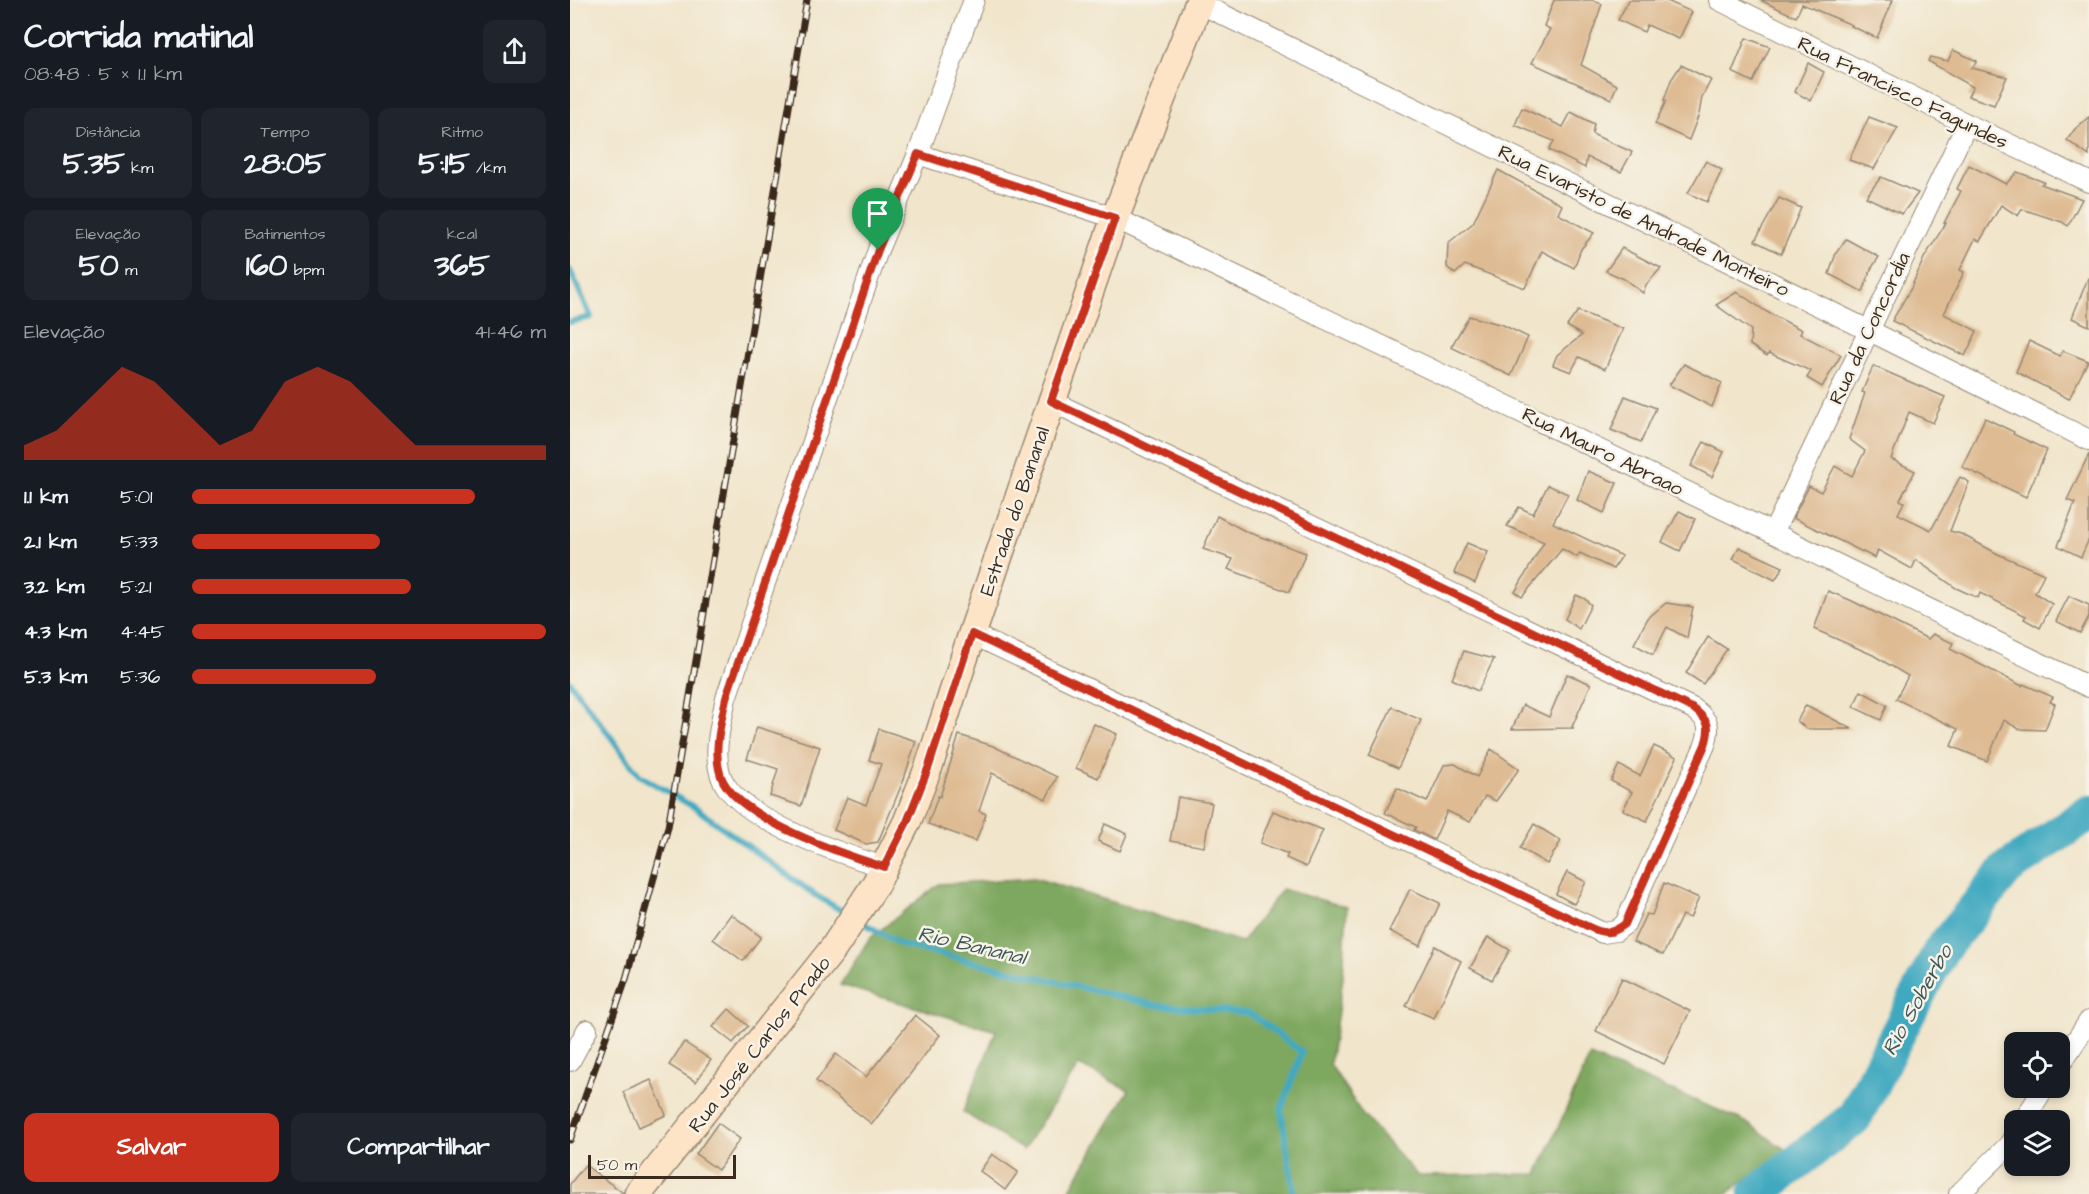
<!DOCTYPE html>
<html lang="pt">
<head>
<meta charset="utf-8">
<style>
  :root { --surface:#171b24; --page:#20242c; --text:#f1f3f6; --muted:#9ea1a6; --accent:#c8321e }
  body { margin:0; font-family:"Architects Daughter",sans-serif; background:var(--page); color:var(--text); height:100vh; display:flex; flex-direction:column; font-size:22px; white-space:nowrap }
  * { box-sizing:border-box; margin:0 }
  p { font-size:20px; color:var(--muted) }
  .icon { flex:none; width:33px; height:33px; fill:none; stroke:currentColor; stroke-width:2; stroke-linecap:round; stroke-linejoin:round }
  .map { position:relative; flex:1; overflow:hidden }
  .panel { display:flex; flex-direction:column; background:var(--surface); width:570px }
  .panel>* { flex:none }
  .fabs { position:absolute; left:1434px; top:1032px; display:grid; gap:12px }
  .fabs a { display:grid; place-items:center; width:66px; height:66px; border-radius:12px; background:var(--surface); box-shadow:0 3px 9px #0003; font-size:30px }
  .scale { position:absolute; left:18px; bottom:15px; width:148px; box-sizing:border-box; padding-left:6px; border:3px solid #3b2a1e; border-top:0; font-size:16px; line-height:21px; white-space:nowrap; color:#3b2a1e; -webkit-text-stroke:4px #f7f3e8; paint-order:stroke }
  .pin { position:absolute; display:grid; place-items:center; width:51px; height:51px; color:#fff; margin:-62px -26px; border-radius:50% 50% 50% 0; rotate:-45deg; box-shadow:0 0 6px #0007 }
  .pin .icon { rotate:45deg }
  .round { display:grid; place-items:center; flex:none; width:63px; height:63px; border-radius:12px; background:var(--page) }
  .summary { display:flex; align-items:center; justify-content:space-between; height:102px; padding:0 24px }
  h1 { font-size:33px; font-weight:700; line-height:45px }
  .figures { display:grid; grid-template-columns:repeat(3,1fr); gap:9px; height:102px; padding:6px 24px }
  .figures div { display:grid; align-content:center; border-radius:12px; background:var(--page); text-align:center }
  .figures b { font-size:30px; font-weight:700 }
  .figures small { font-size:16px; font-weight:400 }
  .figures p { font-size:16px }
  .chart { height:168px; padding:12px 24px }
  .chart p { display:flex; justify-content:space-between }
  .chart svg { width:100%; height:108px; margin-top:6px; fill:var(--accent); opacity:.7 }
  .cta { display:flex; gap:12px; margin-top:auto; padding:12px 24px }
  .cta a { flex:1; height:69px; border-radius:12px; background:var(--accent); color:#fff; font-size:24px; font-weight:700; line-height:69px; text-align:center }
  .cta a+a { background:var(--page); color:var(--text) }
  ul { padding:0 24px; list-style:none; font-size:20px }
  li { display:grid; grid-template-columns:96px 72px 1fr; align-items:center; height:45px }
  li i { height:15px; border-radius:8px; background:var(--accent) }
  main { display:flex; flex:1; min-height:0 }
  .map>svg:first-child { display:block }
</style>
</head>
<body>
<main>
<section class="panel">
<div class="summary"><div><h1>Corrida matinal</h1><p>08:48 · 5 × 1.1 km</p></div><a class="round"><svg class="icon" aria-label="share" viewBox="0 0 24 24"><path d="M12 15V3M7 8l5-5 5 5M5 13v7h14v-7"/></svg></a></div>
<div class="figures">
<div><p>Distância</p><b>5.35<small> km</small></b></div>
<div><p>Tempo</p><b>28:05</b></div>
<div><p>Ritmo</p><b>5:15<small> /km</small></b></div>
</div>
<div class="figures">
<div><p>Elevação</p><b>50<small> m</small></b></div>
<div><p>Batimentos</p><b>160<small> bpm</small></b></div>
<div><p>kcal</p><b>365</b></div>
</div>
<div class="chart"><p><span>Elevação</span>41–46 m</p>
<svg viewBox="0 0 160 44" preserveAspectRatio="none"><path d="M0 44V38L10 32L20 19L30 6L40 12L50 25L60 38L70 32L80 12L90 6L100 12L110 25L120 38L130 38L140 38L150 38L160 38V44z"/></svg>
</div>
<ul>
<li><b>1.1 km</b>5:01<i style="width:80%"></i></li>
<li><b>2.1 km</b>5:33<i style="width:53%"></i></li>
<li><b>3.2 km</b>5:21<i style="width:62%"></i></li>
<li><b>4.3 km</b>4:45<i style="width:100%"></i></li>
<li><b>5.3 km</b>5:36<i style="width:52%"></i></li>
</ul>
<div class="cta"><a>Salvar</a><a>Compartilhar</a></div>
</section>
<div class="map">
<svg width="1519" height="1194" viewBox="0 0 1519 1194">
  <rect width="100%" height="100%" fill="#f7f3e8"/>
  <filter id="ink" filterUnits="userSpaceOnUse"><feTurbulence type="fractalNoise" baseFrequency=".0167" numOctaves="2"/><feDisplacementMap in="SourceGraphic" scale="12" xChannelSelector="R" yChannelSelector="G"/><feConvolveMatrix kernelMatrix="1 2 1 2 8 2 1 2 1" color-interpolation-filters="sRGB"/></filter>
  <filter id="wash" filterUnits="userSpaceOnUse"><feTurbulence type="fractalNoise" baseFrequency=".008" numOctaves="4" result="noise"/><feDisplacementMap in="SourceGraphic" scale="24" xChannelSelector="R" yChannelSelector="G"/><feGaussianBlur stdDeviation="1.35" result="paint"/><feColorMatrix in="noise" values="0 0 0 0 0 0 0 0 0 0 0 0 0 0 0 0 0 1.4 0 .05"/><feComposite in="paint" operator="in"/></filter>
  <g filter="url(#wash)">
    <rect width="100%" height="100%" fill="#f1e5cb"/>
    <!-- forest -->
    <path fill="#7ea75f" stroke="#5c683e" stroke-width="1.5" d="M465 878 672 942 712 889 777 907 773 978 760 1064 792 1114 848 1176 967 1174 1020 1056 1174 1121 1216 1150 1156 1194H497L559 1090 509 1065 453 1150 393 1112 426 1031 270 985 299 939 369 884Z"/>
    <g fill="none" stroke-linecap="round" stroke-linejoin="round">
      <!-- stream -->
      <g stroke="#40a9c0" stroke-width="6">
        <path d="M0 270 21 317 0 322"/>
        <path d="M0 682 69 775 127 809 245 895 279 915"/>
        <path d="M290 921 332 945 585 1005 679 1013 732 1052 711 1110 724 1194"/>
      </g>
      <!-- river -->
      <path stroke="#40a9c0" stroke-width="36" d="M1186 1194 1284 1118 1371 950 1437 869 1519 813"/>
    </g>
    <g id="blocks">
      <!-- building -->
      <g fill="#debb93">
        <path d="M984 0H1022L1032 4 1011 65 1047 85 1041 99 962 63 980 29 974 26Z"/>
        <path d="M1059 0H1095L1122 12 1109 39 1077 25 1074 32 1048 20Z"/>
        <path d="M1190 0H1323L1307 38 1281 26 1282 25 1232 4 1226 17Z"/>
        <path d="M1176 38 1200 47 1183 82 1162 72Z"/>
        <path d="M1383 50 1407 61 1402 68 1437 77 1424 105 1398 96 1403 87 1358 61 1360 57 1378 61Z"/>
        <path d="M1238 63 1254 72 1241 101 1225 92Z"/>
        <path d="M1111 65 1141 80 1132 97 1129 114 1119 140 1085 124 1096 101 1094 100 1101 80Z"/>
        <path d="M952 108 993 127 1001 112 1024 124 1022 134 1062 152 1051 172 1017 157 1015 168 979 150 984 141 945 125Z"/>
        <path d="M1299 117 1328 128 1304 169 1279 160Z"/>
        <path d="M1519 117V156L1497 140 1505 129Z"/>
        <path d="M1136 161 1152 170 1137 202 1118 193Z"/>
        <path d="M1399 165 1436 184 1447 172 1474 182 1471 184 1512 199 1498 226 1492 222 1452 209 1448 216 1431 205 1410 241 1405 239 1390 270 1394 272 1374 314 1407 331 1395 356 1322 321 1341 288 1354 258 1376 223H1374L1391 191 1387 189Z"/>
        <path d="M928 170 992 205 988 214 1024 233 1011 249 1004 268 972 251 955 288 895 265 885 274 877 267 878 243 903 223Z"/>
        <path d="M1311 177 1348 193 1332 214 1296 197Z"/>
        <path d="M1209 198 1231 208 1211 254 1185 241Z"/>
        <path d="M1276 239 1309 257 1301 269 1293 292 1259 274 1266 253Z"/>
        <path d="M1052 248 1091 268 1076 285 1073 293 1054 279 1036 271Z"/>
        <path d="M1518 278H1519V326L1502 318Z"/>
        <path d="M1167 292 1197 312 1232 330 1230 334 1271 355 1252 387 1237 378 1241 371 1199 353 1197 356 1180 345 1181 330 1146 305Z"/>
        <path d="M1008 311 1053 329 1035 369 1009 357 1001 372 983 365 987 355 1012 335 997 326Z"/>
        <path d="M899 316 933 325 958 337 941 376 881 347Z"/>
        <path d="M1459 341 1490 356 1493 351 1518 361 1499 399 1446 372Z"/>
        <path d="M1114 364 1152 383 1142 407 1099 385Z"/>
        <path d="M1303 366 1375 397 1363 423 1339 412 1321 459 1345 471 1330 500 1334 502 1328 514 1361 530 1390 477 1399 482 1380 531 1391 534 1428 554 1474 574 1465 593 1482 604 1470 628 1454 619 1456 616 1410 593 1408 598 1386 588 1346 560 1342 569 1308 550 1305 558 1223 518 1239 486 1251 492 1265 466 1282 476 1295 451 1279 439 1295 393 1292 392Z"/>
        <path d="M1055 396 1086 408 1071 442 1041 430Z"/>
        <path d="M1415 418 1444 432 1443 434 1477 450 1456 497 1392 467Z"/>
        <path d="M1134 442 1154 452 1142 477 1121 466Z"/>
        <path d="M1519 454V539L1511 557 1488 546 1505 503 1497 500Z"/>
        <path d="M1018 471 1047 483 1034 513 1007 500Z"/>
        <path d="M978 485 998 494 983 523 1052 556 1043 569 1010 553 1007 557 992 549 952 597 945 592 974 542 937 526 949 507 963 514Z"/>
        <path d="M1109 511 1125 519 1110 551 1092 542Z"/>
        <path d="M647 516 677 532 736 553 719 592 658 569 663 559 633 549Z"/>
        <path d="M897 543 918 552 905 583 884 573Z"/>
        <path d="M1169 547 1213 567 1205 580 1163 559Z"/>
        <path d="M1258 591 1280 600 1358 639 1363 634 1383 643 1380 649 1452 686 1453 684 1483 697 1480 702 1485 704 1475 730 1449 729 1434 720 1417 761 1381 746 1388 729 1326 699 1338 676 1303 655 1244 629Z"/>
        <path d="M1006 595 1015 599 1021 605 1009 629 995 619Z"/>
        <path d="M1499 596 1519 605V616L1510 633 1486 621Z"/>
        <path d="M1096 603 1123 607 1117 638 1097 627 1083 655 1064 644 1078 618Z"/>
        <path d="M1138 637 1157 649 1133 684 1116 673Z"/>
        <path d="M894 651 924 659 908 691 882 679Z"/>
        <path d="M997 674 1021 684 1002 727 1004 728 942 729 953 705 979 717Z"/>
        <path d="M1291 691 1317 705 1311 720 1283 707Z"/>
        <path d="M1236 705 1282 729H1237L1227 721Z"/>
        <path d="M822 707 851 720 828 768 799 755Z"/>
        <path d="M524 724 547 734 528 778 506 768Z"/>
        <path d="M187 727 250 747 231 806 200 796 208 769 177 759Z"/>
        <path d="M309 729 346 741 334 779 308 842 296 844 264 830 277 797 296 805 311 764 299 760Z"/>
        <path d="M389 735 423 746 487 777 476 799 422 773 409 811 416 814 406 841 358 824 368 796 370 797Z"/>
        <path d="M1084 746 1107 757 1077 821 1053 810 1062 792 1041 781 1049 765 1070 776Z"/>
        <path d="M921 749 949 769 926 801 915 796 900 822 877 811 864 840 844 830 846 827 815 813 827 788 857 802 874 765 885 764 907 777Z"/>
        <path d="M608 797 642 803 634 847 600 841Z"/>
        <path d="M703 811 753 830 736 867 716 858 718 854 690 843Z"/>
        <path d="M535 824 557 834 550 851 528 841Z"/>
        <path d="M964 824 991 841 977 864 950 848Z"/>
        <path d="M997 872 1016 882 1004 904 986 894Z"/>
        <path d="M1094 883 1129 898 1120 918 1112 915 1093 955 1063 942 1076 914 1082 915Z"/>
        <path d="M840 889 870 903 850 946 819 931Z"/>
        <path d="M161 914 191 937 173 961 143 939Z"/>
        <path d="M918 937 940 950 922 980 900 968Z"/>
        <path d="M865 946 891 961 864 1018 836 1006Z"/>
        <path d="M1052 978 1120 1011 1094 1064 1026 1031Z"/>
        <path d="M159 1009 178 1026 163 1043 143 1027Z"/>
        <path d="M345 1015 370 1035 302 1124 246 1081 266 1054 296 1077Z"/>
        <path d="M114 1042 141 1060 126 1082 99 1065Z"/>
        <path d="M81 1080 96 1115 69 1127 53 1092Z"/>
        <path d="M148 1123 170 1139 148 1170 126 1154Z"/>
        <path d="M422 1154 448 1172 435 1190 410 1171Z"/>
        <path d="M15 1165 53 1193V1194H0V1184Z"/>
      </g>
    </g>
  </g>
  <g filter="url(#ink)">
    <use href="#blocks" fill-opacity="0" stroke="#968874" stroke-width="1.5"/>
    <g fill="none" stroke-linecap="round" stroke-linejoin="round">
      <!-- minor casing -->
      <g stroke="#968874" stroke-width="22">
        <g id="minor">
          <path d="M1149 0 1397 124 1519 182"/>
          <path d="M629 3 1298 330 1519 440"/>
          <path d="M348 154 545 218 1203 533 1519 687"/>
          <path d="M1203 533 1397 124"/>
          <path d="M402 634 1033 933 1046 931 1055 924 1135 745C1141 726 1139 721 1124 709L481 401"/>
          <path d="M314 867C272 854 174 821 153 781 141 756 151 723 156 698L308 250 348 154 404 0"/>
          <path d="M0 1061 17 1030"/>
          <path d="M1490 1065 1519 1021"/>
          <path d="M1454 1120 1474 1088"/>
          <path d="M1389 1194 1440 1144 1444 1136"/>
        </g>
      </g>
      <!-- secondary casing -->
      <g stroke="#968874" stroke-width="30">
        <path id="secondary" d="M68 1194 263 949 305 885 337 822 359 766 402 634 545 218 630 0"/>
      </g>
      <!-- minor -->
      <use href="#minor" stroke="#fff" stroke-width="20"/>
      <!-- secondary -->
      <use href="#secondary" stroke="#fee4c6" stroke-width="27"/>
      <!-- rail casing -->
      <g stroke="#3b2a1e" stroke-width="7">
        <path id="rail" d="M0 1140 56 979 98 827 237 0"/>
      </g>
      <!-- rail -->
      <use href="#rail" stroke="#f7f3e8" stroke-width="4.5" stroke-dasharray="14" stroke-linecap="butt"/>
    </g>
  </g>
  <g fill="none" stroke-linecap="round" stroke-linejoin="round" filter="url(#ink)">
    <!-- route casing -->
    <g stroke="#fff" stroke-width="12">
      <path id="route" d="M348 154 545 218 481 401 1124 709C1139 721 1141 726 1135 745L1055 924C1041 935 1034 934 1019 927L402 634 359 766 337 822 314 867C272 854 175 821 153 781 141 756 151 723 156 698L308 250Z"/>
    </g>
    <!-- route -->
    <use href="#route" stroke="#c8321e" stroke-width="8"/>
  </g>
  <g text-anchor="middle" stroke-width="5" stroke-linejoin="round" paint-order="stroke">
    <!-- street labels -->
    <g font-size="20" fill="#3b2a1e" stroke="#f7f3e8">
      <text transform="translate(1333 92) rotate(26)" y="7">Rua Francisco Fagundes</text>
      <text transform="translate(1074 220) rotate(26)" y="7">Rua Evaristo de Andrade Monteiro</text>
      <text transform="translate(1299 328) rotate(-65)" y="7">Rua da Concordia</text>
      <text transform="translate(1033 451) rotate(26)" y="7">Rua Mauro Abraao</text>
      <text transform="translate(444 511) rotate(-71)" y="7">Estrada do Bananal</text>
      <text transform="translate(189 1044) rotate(-52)" y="7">Rua José Carlos Prado</text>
    </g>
    <!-- water labels -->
    <g font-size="21" font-style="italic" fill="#3d5657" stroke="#f7f3e8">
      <text transform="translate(402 945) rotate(13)" y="7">Rio Bananal</text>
      <text transform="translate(1347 1000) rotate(-61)" y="7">Rio Soberbo</text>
    </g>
  </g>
</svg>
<div class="fabs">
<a><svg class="icon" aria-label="locate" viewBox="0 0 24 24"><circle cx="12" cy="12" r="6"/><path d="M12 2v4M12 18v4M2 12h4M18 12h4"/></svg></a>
<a><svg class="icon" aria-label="layers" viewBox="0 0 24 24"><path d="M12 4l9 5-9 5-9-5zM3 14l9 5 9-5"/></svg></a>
</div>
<div class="scale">50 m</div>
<div class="pin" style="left:308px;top:250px;background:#1e9e55"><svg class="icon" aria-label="arrive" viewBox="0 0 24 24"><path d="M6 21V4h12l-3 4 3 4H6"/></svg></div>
</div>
</main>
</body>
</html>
